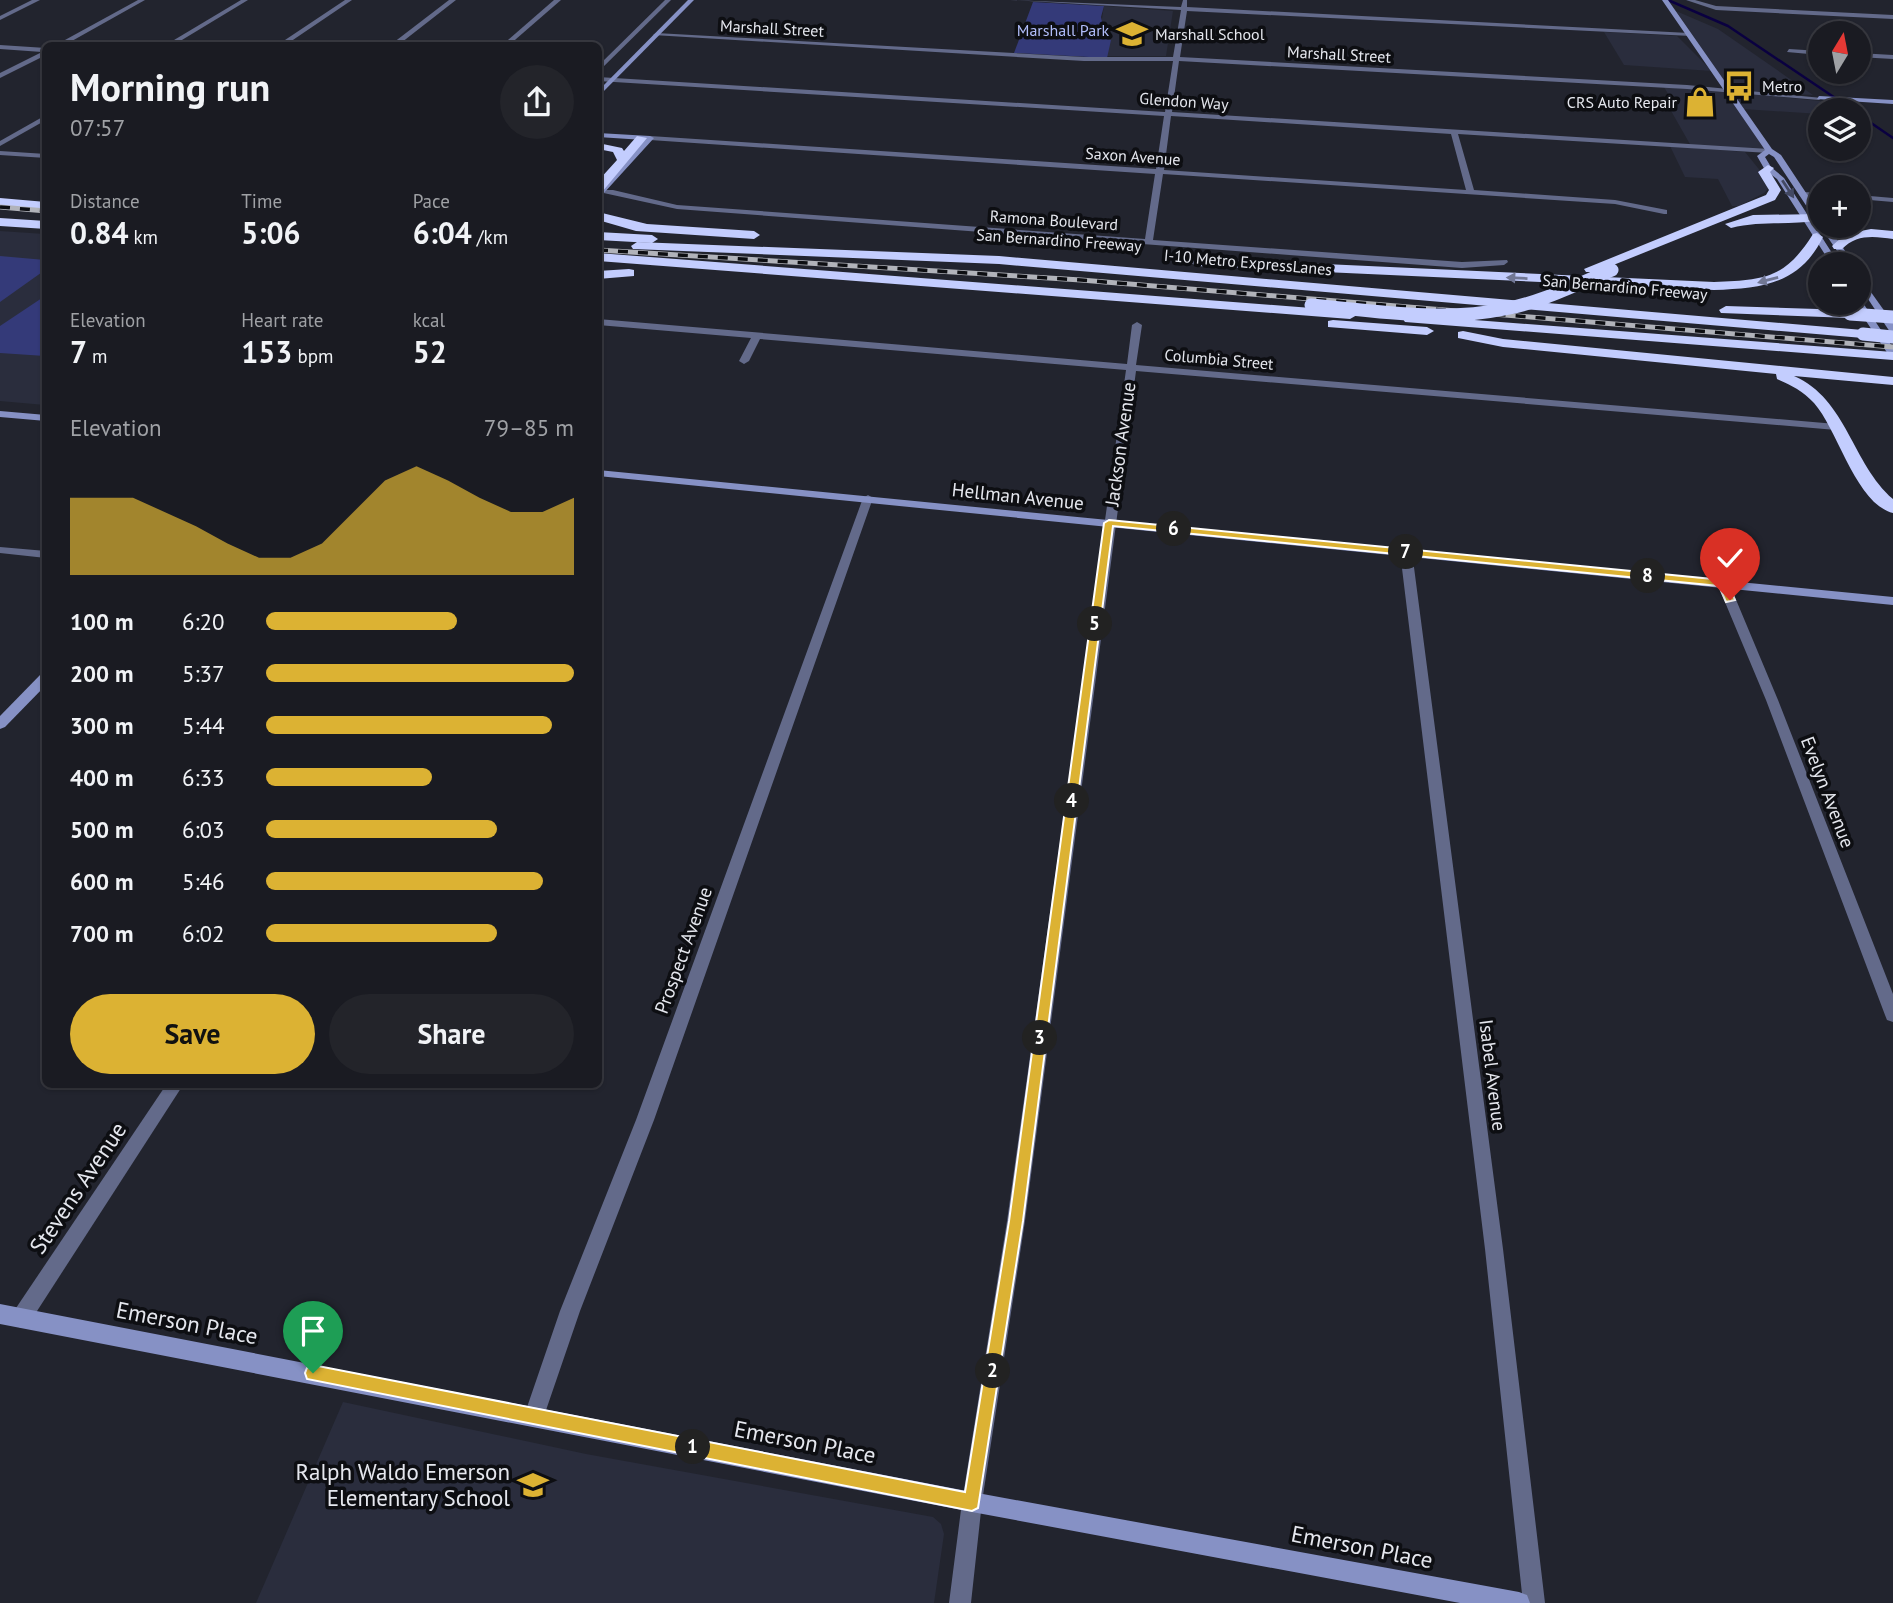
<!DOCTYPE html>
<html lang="en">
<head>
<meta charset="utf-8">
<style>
  :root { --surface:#1a1b22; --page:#23242a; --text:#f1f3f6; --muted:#9fa1a5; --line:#383940; --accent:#dcb233 }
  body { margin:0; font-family:"PT Sans",sans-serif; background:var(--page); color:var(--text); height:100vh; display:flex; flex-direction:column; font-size:26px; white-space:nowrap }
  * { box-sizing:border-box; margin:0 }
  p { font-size:23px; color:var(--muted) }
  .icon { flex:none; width:38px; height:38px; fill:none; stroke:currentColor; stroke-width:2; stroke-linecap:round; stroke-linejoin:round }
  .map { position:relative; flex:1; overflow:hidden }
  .panel { position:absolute; left:42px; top:42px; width:560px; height:1046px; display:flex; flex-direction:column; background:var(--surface); border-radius:10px; box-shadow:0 2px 5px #0004,0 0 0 2px var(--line) }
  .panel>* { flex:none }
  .needle { width:46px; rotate:10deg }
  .buttons { position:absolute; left:1808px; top:21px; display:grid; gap:14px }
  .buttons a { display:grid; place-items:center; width:63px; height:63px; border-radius:50%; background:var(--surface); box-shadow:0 2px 5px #0004,0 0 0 2px var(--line); font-size:35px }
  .pin { position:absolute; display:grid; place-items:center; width:60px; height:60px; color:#fff; margin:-72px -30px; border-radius:50% 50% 50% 0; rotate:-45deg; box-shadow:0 0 7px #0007 }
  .pin .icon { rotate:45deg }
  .km { position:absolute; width:35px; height:35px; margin:-18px; border-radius:50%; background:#222; color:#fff; font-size:19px; line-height:35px; text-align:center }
  .round { display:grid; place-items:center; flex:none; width:74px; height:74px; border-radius:37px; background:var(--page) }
  .summary { display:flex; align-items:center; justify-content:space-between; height:119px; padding:0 28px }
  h1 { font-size:38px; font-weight:800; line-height:52px }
  .metrics { display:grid; grid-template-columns:repeat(3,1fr); gap:10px; height:119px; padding:7px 28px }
  .metrics div { display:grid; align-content:center }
  .metrics b { font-size:30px; font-weight:800 }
  .metrics small { font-size:19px; font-weight:400 }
  .metrics p { font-size:19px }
  .chart { height:196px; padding:14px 28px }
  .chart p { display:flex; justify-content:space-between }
  .chart svg { width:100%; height:126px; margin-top:7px; fill:var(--accent); opacity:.7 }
  .button { display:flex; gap:14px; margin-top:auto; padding:14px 28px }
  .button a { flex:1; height:80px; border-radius:42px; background:var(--accent); color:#111; font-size:28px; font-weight:800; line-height:80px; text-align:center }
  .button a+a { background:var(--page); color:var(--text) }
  ul { padding:0 28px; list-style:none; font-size:23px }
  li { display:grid; grid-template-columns:112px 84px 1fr; align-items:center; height:52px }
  li i { height:18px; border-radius:9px; background:var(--accent) }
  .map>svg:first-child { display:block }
</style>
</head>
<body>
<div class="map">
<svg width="1893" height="1603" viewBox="0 0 1893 1603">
  <rect width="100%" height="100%" fill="#22242e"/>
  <!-- built -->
  <g fill="#2a2d3d">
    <path d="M1104 6 1173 11 1166 56H1106L1093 38 1101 25Z"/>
    <path d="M1676 11 1718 29 1813 95 1731 91Z"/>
    <path d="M1604 32 1677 36 1712 71 1624 65Z"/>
    <path d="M1664 87 1726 92 1765 150 1691 146 1670 109H1677Z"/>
    <path d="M1732 92 1820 101 1834 110H1820V114L1743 109Z"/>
    <path d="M1670 146 1745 152 1762 173 1769 188 1764 193 1739 206H1732L1718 179 1685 177Z"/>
    <path d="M0 231 45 234V405L0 401Z"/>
    <path d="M343 1402 586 1454 933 1517 941 1524 944 1534 934 1603H256Z"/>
  </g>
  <!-- green -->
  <g fill="#343a79">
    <path d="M1033 2 1104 6 1101 17 1104 31H1095L1093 37 1111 40 1107 58 1014 53Z"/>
    <path d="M0 256 45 260V270L0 302Z"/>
    <path d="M45 296V356L0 353V326Z"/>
  </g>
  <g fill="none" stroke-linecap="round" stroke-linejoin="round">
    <!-- stream -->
    <g stroke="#0a0040" stroke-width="2.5">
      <path d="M1668 0 1728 26 1853 110"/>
      <path d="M1858 114 1893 138"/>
    </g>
    <!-- street -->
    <g fill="#636a8a" fill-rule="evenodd">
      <path d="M32 0H40L0 20V16Z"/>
      <path d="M138 0H145L63 46H54Z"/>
      <path d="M241 0H248L172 46H164Z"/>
      <path d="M345 0H352L284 46H276Z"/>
      <path d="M449 0H456L397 46H389Z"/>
      <path d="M554 0H561L508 46H501Z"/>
      <path d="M665 0H671L598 72V66Z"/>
      <path d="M1010 0 1181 7 1183 0H1187V7L1689 33 1691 36 1187 11 1180 57 1687 85 1822 98 1819 100 1687 89 1179 61 1172 112 1769 149 1773 151 1769 153 1458 134 1474 190 1615 200 1667 210V214H1664L1615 204 1163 174 1153 240 1462 262 1507 260 1508 262 1504 265 1462 268 677 209 599 192 603 190H613L677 205 1145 239 1155 174 650 140 646 138 650 136 1156 169 1164 116 598 81V77L1165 112 1173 61H1084L653 35 656 33 1084 57H1173L1181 10ZM1171 116 1451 134 1466 190 1164 170Z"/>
      <path d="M1686 0H1695L1716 6 1893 15V19L1716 10Z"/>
      <path d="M0 45 46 48V55L0 78V73L42 52 0 49Z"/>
      <path d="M1789 49 1820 51V55L1787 52Z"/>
      <path d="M1858 53 1893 55V59L1858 57Z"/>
      <path d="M46 115V120L0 146V141Z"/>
      <path d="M0 151 46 154V158L0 155Z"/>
      <path d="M1803 192 1820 193V197L1800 196 1799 194Z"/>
      <path d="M1858 195 1893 198V202L1858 199Z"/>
      <path d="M598 319 1127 364 1132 325 1137 322 1142 325 1136 365 1836 424 1841 427 1836 430 1136 371 1025 1221 982 1502 971 1603H949L962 1502 1007 1221 1126 370 760 339 749 361 744 364 739 361 751 338 598 325Z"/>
      <path d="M868 495 873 498 654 1120 580 1311 544 1416 541 1423 534 1426 527 1423 524 1416 560 1311 636 1120 863 498Z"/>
      <path d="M0 547 46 551V558L0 553Z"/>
      <path d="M1406 549 1412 552 1503 1249 1545 1603H1523L1485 1249 1400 552Z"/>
      <path d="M1723 579 1729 583 1778 700 1893 994V1022L1887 1020 1885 1015 1766 700 1717 583Z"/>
      <path d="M166 1085H183L28 1325 21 1328 14 1325 11 1318 14 1311Z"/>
    </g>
    <!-- secondary -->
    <g fill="#8691c5" fill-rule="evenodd">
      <path d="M688 0H694L598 97V91Z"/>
      <path d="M1662 0H1668L1772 149 1781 155 1820 214V222H1817L1774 157 1769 154 1765 157 1771 167 1784 178 1839 264H1831L1777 179 1765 170 1757 156 1765 150Z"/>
      <path d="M1819 96 1893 100V104L1817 99Z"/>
      <path d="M598 133 650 136 654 138 603 194 599 192 600 190 644 140 598 137Z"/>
      <path d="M1820 226H1828L1854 264H1846Z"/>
      <path d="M1858 274 1893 323V333L1890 332 1858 284Z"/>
      <path d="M1858 299 1861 300 1893 348V358L1890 357 1854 303H1858Z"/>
      <path d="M0 411 46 415V421L0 417Z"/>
      <path d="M598 470 1893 597V605L598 476Z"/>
      <path d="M46 673V685L5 727 0 729V716L41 674Z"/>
      <path d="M0 1304 972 1492 1519 1592 1527 1595 1530 1603H1460L972 1512 0 1324Z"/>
    </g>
    <!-- highway -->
    <g fill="#c3cdfe" fill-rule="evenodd">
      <path d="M637 136 647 138 602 192H598V181L617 160 613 152 598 149V143L622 148 624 151Z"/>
      <path d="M1768 165 1774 168 1770 172 1781 190 1775 200 1596 272H1586L1584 269 1766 195 1769 190 1758 172Z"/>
      <path d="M0 198 46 202V210L0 206Z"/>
      <path d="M598 212 647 224 754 231 760 235 754 239 636 231 598 220Z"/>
      <path d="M1820 214V220C1790 226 1761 220 1731 228L1725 224 1753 215Z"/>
      <path d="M0 218 46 221V229L0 226Z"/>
      <path d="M1871 229 1893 231V239C1874 236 1856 234 1842 249H1834L1832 246 1845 234Z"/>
      <path d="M598 232 652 235 658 239 652 243 598 240Z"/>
      <path d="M1817 233 1823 237C1800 284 1763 288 1714 290L1196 266 1190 262 1196 258 1714 282C1764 280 1785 279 1813 234Z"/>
      <path d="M637 242 999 256 1863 330 1870 334 1863 338 999 264 633 249 631 246Z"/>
      <path d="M598 253 1350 311 1357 315 1350 319 598 261Z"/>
      <path d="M629 269 634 270V276L598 279V271Z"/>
      <path d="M1726 306 1850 310 1857 314 1850 318 1721 313 1719 310Z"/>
      <path d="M1410 315 1893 352V360L1405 322 1403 319Z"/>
      <path d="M1333 320 1427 327 1434 331 1427 335 1328 327V321Z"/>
      <path d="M1463 331 1503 339 1893 377V385L1794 376C1847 399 1852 464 1893 499V513C1856 504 1838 430 1814 403 1803 391 1791 385 1777 379L1776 374 1503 347 1458 338V332Z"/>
    </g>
    <!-- rail casing -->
    <g stroke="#b1b3ba" stroke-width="5">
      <g id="rail">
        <path d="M0 207 46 211"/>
        <path d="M598 250 1081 280 1893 347"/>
      </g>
    </g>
    <!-- rail -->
    <use href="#rail" stroke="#0d0e12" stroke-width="3.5" stroke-dasharray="10" stroke-linecap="butt"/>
    <!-- highway-bridge -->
    <g stroke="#c3cdfe" stroke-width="13">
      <path d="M1311 305C1375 311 1442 322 1505 309 1542 302 1577 284 1612 270"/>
      <path d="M1850 314 1893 317"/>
      <path d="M1863 334 1893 337"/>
    </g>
  </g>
  <!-- one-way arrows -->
  <defs><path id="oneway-solid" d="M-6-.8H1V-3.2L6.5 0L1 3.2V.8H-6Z" transform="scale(1.75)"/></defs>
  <use fill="#434963" href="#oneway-solid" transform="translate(1788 189) rotate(57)"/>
  <g fill="#717794">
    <use href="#oneway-solid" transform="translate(1517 278) rotate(-177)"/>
    <use href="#oneway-solid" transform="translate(1768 280) rotate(165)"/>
  </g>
  <!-- route -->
  <path fill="#dcb233" stroke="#fff" stroke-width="2" d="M1109 520 1723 580 1728 583 1735 600 1726 602 1719 586 1113 526 1023 1221 978 1508 972 1511 307 1379 305 1373 307 1368 313 1365 965 1492 1009 1221 1104 523Z"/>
  <!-- icons -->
  <defs>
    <g id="school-bare" transform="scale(2.415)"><path d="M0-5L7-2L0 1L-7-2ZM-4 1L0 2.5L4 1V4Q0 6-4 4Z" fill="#dcb233" stroke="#0d0e12" stroke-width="2.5" paint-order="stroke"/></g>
    <g id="bus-bare" transform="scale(2.415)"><path d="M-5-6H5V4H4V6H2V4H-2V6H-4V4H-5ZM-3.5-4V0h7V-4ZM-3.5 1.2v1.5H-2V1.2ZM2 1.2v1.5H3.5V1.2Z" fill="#dcb233" stroke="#0d0e12" stroke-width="2.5" paint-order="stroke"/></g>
    <g id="shop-bare" transform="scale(2.415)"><path d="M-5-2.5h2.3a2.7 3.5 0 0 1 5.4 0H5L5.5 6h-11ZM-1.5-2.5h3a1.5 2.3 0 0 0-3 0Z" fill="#dcb233" stroke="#0d0e12" stroke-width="2.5" paint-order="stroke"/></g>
  </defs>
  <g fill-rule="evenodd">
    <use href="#school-bare" x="1132" y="34"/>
    <use href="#bus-bare" x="1739" y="86"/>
    <use href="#shop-bare" x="1700" y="102"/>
    <use href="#school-bare" x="533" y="1485"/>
  </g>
  <g text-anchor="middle" stroke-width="7" stroke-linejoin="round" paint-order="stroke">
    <!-- far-street labels -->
    <g font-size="16" fill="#e5e7ee" stroke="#0d0e12">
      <text transform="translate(772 28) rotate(3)" y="6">Marshall Street</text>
      <text transform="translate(1339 54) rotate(3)" y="6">Marshall Street</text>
      <text transform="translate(1184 101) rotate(4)" y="6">Glendon Way</text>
      <text transform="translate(1133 156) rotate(4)" y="6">Saxon Avenue</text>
      <text transform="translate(1054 220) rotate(4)" y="6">Ramona Boulevard</text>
      <text transform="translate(1059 240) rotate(4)" y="6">San Bernardino Freeway</text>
      <text transform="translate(1248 262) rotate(5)" y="6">I-10 Metro ExpressLanes</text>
      <text transform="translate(1625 287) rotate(5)" y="6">San Bernardino Freeway</text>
      <text transform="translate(1219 359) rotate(5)" y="6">Columbia Street</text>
    </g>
    <!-- far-park labels -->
    <g font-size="16" fill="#b1bdfa" stroke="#0d0e12">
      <text x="1063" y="36">Marshall Park</text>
    </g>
    <!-- far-poi labels -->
    <g font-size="16" fill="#e5e7ee" stroke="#0d0e12" text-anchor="start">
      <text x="1155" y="40">Marshall School</text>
      <text x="1762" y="92">Metro</text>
      <text x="1677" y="108" text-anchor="end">CRS Auto Repair</text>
    </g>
    <!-- street labels -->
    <g font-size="19" fill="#e5e7ee" stroke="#0d0e12">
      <text transform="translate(1120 444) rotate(-82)" y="7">Jackson Avenue</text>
      <text transform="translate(1018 496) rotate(6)" y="7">Hellman Avenue</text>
      <text transform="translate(1828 792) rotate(69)" y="7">Evelyn Avenue</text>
      <text transform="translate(683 950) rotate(-70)" y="7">Prospect Avenue</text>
      <text transform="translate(1493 1075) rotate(83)" y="7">Isabel Avenue</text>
    </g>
    <!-- near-street labels -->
    <g font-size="23" fill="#e5e7ee" stroke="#0d0e12">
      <text transform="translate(78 1188) rotate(-56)" y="8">Stevens Avenue</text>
      <text transform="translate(187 1323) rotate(11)" y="8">Emerson Place</text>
      <text transform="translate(805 1442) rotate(11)" y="8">Emerson Place</text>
      <text transform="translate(1362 1547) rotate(11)" y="8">Emerson Place</text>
    </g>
    <!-- near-poi labels -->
    <g font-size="23" fill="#e5e7ee" stroke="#0d0e12" text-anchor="end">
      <text x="510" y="1480">Ralph Waldo Emerson<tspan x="510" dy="26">Elementary School</tspan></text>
    </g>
  </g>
</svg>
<div class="buttons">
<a><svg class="needle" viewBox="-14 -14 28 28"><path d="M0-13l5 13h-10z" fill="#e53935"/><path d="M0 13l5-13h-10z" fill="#9fa1a5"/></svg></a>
<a><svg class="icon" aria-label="layers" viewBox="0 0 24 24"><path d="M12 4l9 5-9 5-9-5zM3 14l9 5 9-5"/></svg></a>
<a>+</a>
<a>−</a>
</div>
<div class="pin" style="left:313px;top:1373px;background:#1e9e55"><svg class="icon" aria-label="arrive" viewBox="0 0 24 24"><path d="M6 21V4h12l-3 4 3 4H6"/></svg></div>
<div class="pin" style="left:1730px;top:600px;background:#d93025"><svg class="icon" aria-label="check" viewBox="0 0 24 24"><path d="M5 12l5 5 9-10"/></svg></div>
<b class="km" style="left:693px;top:1447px">1</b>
<b class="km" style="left:993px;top:1371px">2</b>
<b class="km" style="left:1040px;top:1038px">3</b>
<b class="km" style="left:1072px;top:801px">4</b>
<b class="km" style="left:1095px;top:624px">5</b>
<b class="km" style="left:1174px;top:529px">6</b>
<b class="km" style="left:1406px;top:552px">7</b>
<b class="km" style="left:1648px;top:576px">8</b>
<section class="panel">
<div class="summary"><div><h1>Morning run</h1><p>07:57</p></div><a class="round"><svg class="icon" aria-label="share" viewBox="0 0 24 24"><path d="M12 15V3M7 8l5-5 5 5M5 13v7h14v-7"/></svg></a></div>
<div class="metrics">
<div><p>Distance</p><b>0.84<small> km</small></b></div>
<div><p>Time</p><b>5:06</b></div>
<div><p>Pace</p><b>6:04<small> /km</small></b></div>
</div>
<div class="metrics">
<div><p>Elevation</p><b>7<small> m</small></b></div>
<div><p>Heart rate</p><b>153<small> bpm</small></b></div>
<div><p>kcal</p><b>52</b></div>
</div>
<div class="chart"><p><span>Elevation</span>79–85 m</p>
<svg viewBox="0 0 160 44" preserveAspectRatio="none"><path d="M0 44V17L10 17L20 17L30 22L40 27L50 33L60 38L70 38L80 33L90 22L100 11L110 6L120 11L130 17L140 22L150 22L160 17V44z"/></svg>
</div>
<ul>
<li><b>100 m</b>6:20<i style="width:62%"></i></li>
<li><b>200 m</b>5:37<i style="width:100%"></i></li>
<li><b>300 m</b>5:44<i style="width:93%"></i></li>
<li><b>400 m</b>6:33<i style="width:54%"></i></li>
<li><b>500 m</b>6:03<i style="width:75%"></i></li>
<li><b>600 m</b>5:46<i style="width:90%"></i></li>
<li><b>700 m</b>6:02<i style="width:75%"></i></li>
</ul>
<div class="button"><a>Save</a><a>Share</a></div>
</section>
</div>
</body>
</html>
